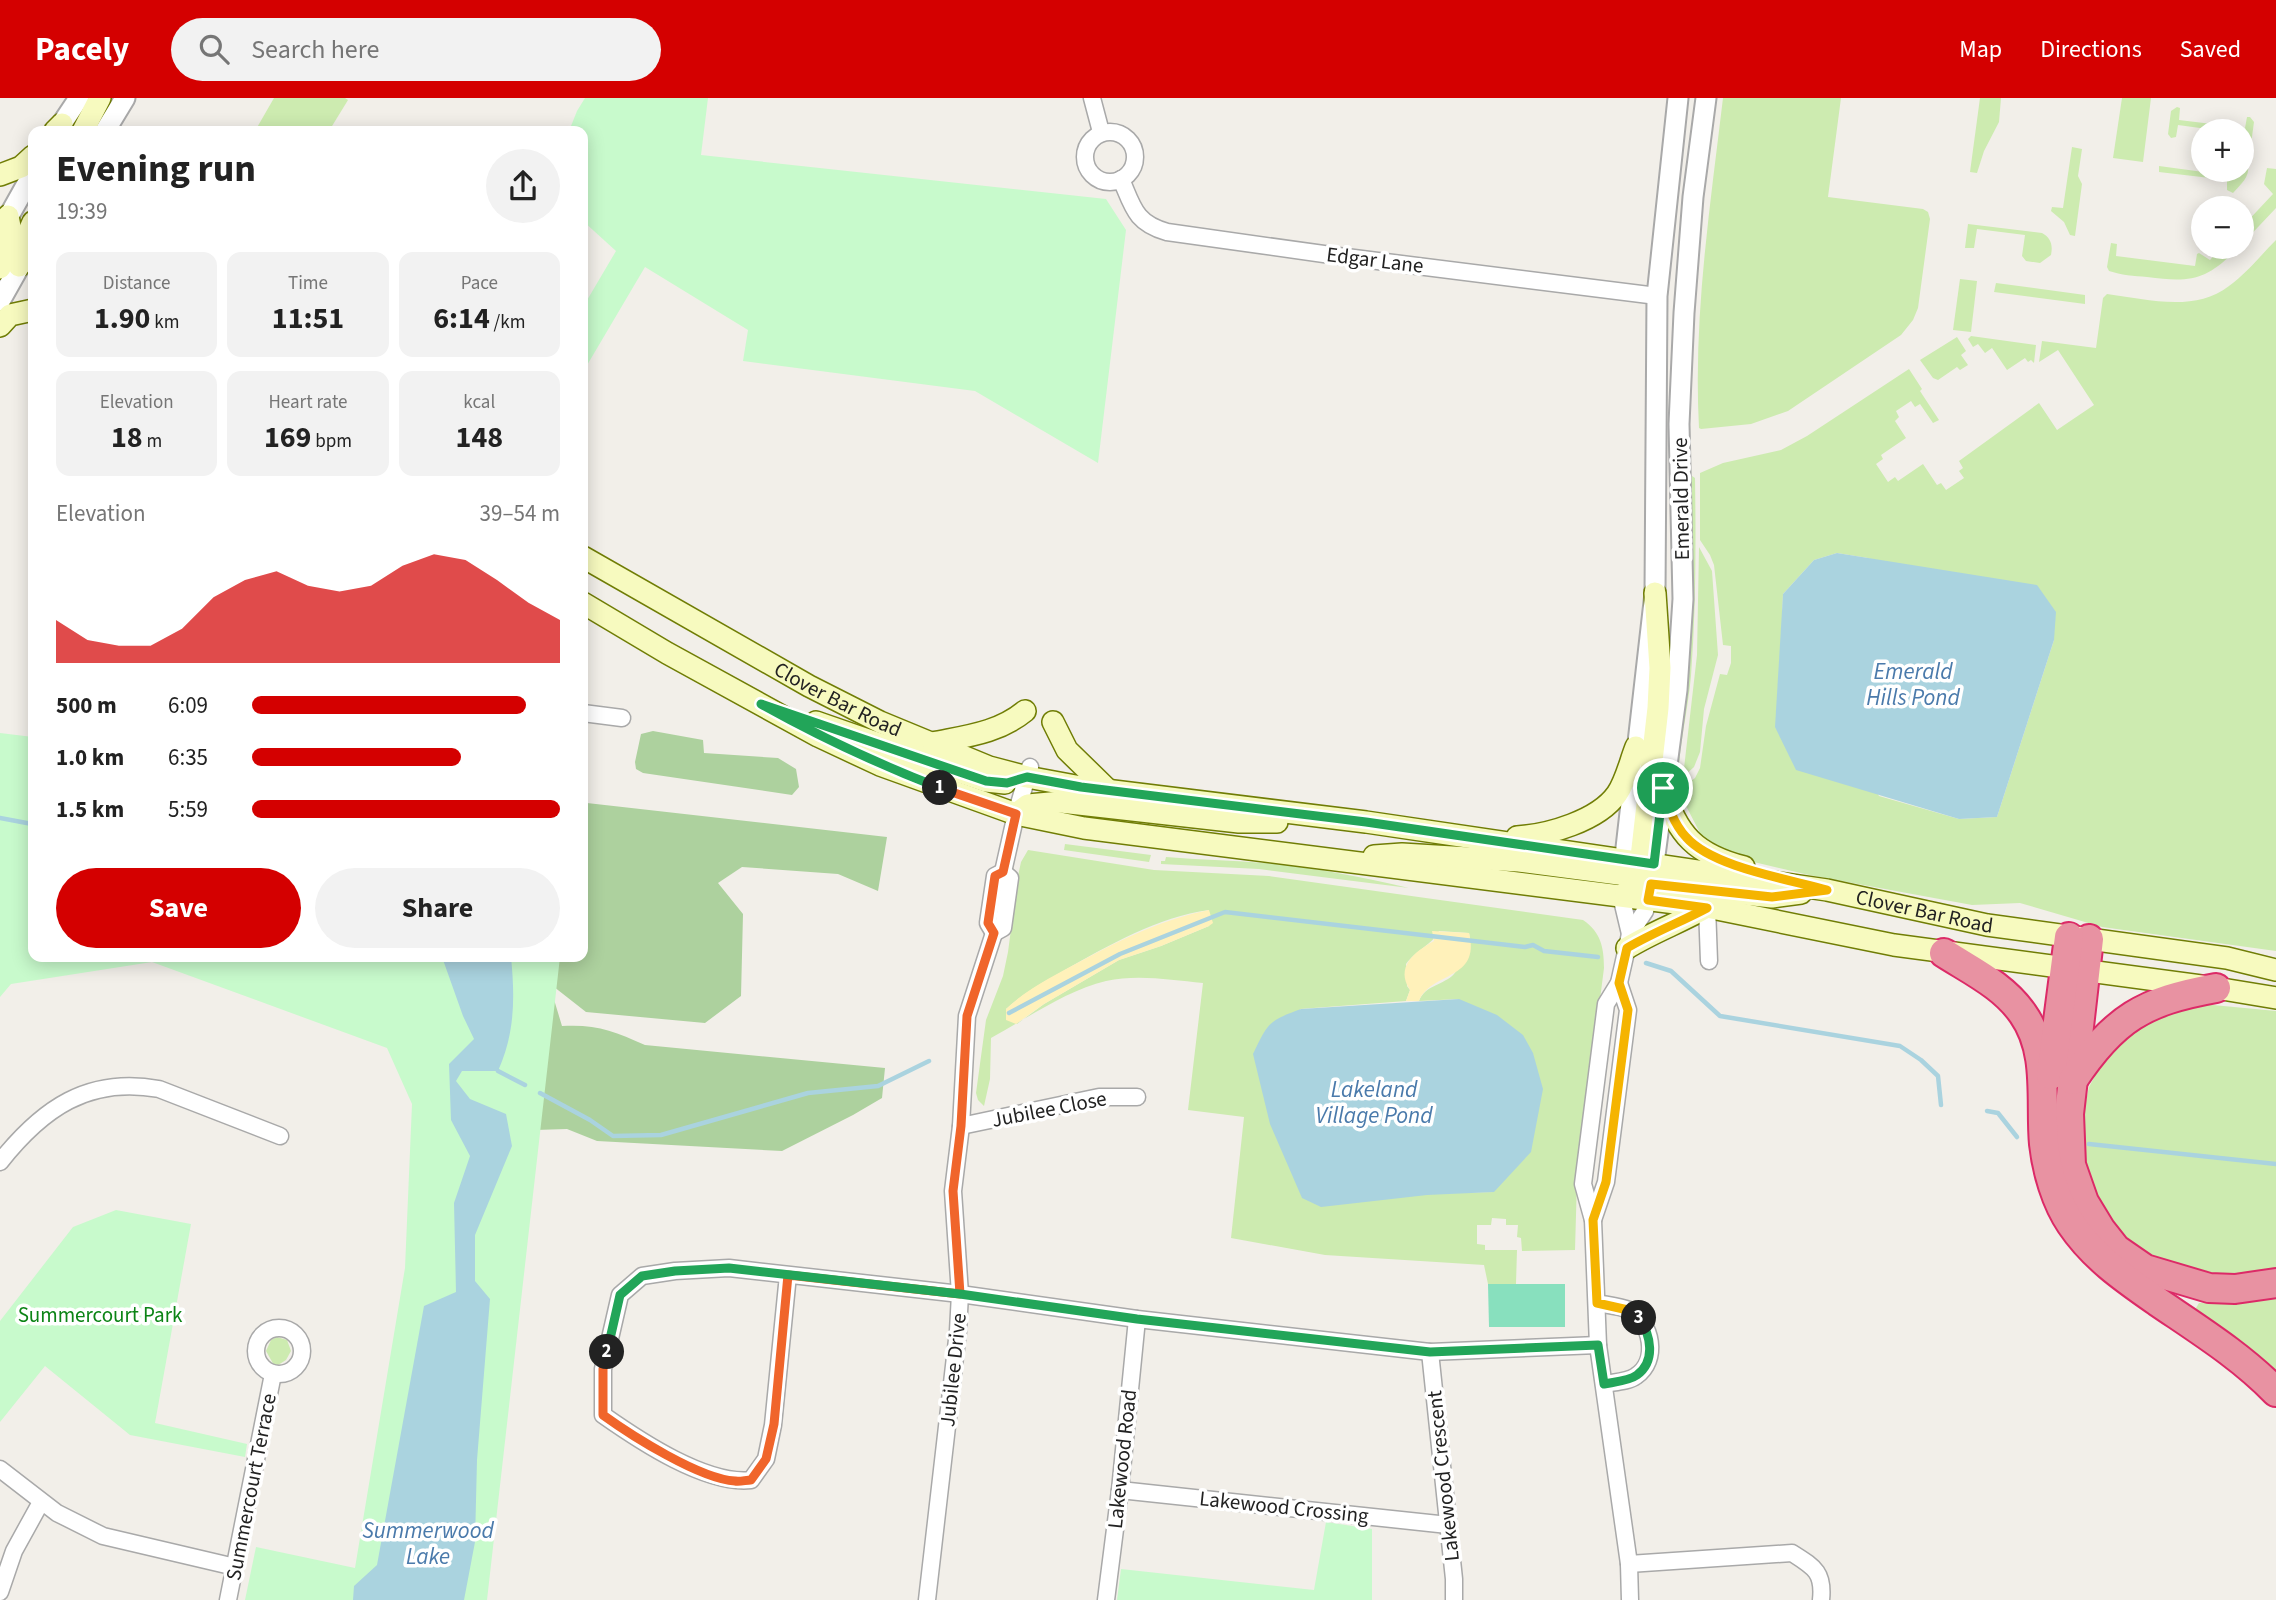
<!DOCTYPE html>
<html lang="en">
<head>
<meta charset="utf-8">
<style>
  :root { --surface:#fff; --page:#f2f2f2; --text:#222; --muted:#767676; --accent:#d40000 }
  body { margin:0; font-family:"Source Sans 3",sans-serif; background:var(--page); color:var(--text); height:100vh; display:flex; flex-direction:column; font-size:26px; white-space:nowrap }
  * { box-sizing:border-box; margin:0 }
  p { font-size:23px; color:var(--muted) }
  .icon { flex:none; width:38px; height:38px; fill:none; stroke:currentColor; stroke-width:2; stroke-linecap:round; stroke-linejoin:round }
  .map { position:relative; flex:1; overflow:hidden }
  .panel { position:absolute; left:28px; top:28px; width:560px; height:836px; display:flex; flex-direction:column; background:var(--surface); border-radius:14px; box-shadow:0 4px 18px #0003 }
  .panel>* { flex:none }
  .controls { position:absolute; left:2191px; top:21px; display:grid; gap:14px }
  .controls a { display:grid; place-items:center; width:63px; height:63px; border-radius:50%; background:var(--surface); box-shadow:0 4px 18px #0003; font-size:35px }
  .pin { position:absolute; display:grid; place-items:center; width:60px; height:60px; color:#fff; margin:-30px; border:4px solid #fff; border-radius:50%; box-shadow:0 2px 7px #0007 }
  .km { position:absolute; width:35px; height:35px; margin:-18px; border-radius:50%; background:#222; color:#fff; font-size:19px; line-height:35px; text-align:center }
  .round { display:grid; place-items:center; flex:none; width:74px; height:74px; border-radius:37px; background:var(--page) }
  .overview { display:flex; align-items:center; justify-content:space-between; height:119px; padding:0 28px }
  h1 { font-size:38px; font-weight:700; line-height:52px }
  .stats { display:grid; grid-template-columns:repeat(3,1fr); gap:10px; height:119px; padding:7px 28px }
  .stats div { display:grid; align-content:center; border-radius:14px; background:var(--page); text-align:center }
  .stats b { font-size:30px; font-weight:700 }
  .stats small { font-size:19px; font-weight:400 }
  .stats p { font-size:19px }
  .chart { height:196px; padding:14px 28px }
  .chart p { display:flex; justify-content:space-between }
  .chart svg { width:100%; height:126px; margin-top:7px; fill:var(--accent); opacity:.7 }
  .action { display:flex; gap:14px; margin-top:auto; padding:14px 28px }
  .action a { flex:1; height:80px; border-radius:42px; background:var(--accent); color:#fff; font-size:28px; font-weight:700; line-height:80px; text-align:center }
  .action a+a { background:var(--page); color:var(--text) }
  ul { padding:0 28px; list-style:none; font-size:23px }
  li { display:grid; grid-template-columns:112px 84px 1fr; align-items:center; height:52px }
  li i { height:18px; border-radius:9px; background:var(--accent) }
  header { display:flex; align-items:center; gap:42px; box-sizing:border-box; height:98px; padding:0 35px; background:var(--accent); color:#fff }
  header strong { font-size:33px }
  nav { display:flex; gap:38px; margin-inline-start:auto; font-size:24px }
  .search { width:490px; height:63px; background:var(--page); display:flex; align-items:center; gap:18px; box-sizing:border-box; padding:0 24px; border-radius:38px; color:var(--muted); font-size:26px }
  .map>svg:first-child { display:block }
</style>
</head>
<body>
<header>
<strong>Pacely</strong>
<div class="search"><svg class="icon" aria-label="search" viewBox="0 0 24 24"><circle cx="10" cy="10" r="6"/><path d="M15 15l6 6"/></svg>Search here</div>
<nav><a>Map</a><a>Directions</a><a>Saved</a></nav>
</header>
<div class="map">
<svg width="2276" height="1502" viewBox="0 0 2276 1502">
  <rect width="100%" height="100%" fill="#f2efe9"/>
  <!-- grass -->
  <g fill="#cdebb0" fill-rule="evenodd">
    <path d="M274 0H345L348 2 329 33H255Z"/>
    <path d="M1723 0H1841L1828 99 1923 111 1928 114 1930 121 1918 210 1913 222 1901 237 1788 313 1751 326 1701 331 1699 330C1693 219 1710 110 1723 0Z"/>
    <path d="M1980 0H2001L1999 24 1984 53 1977 75 1970 74Z"/>
    <path d="M2122 0H2151L2143 64 2113 60Z"/>
    <path d="M2177 9 2180 10 2179 22 2245 30 2247 19H2250L2254 24 2251 46 2244 48 2245 37 2242 36V33H2222L2178 27 2176 39 2171 40 2168 36 2171 13Z"/>
    <path d="M2072 49 2082 51 2078 78 2082 86 2075 138 2070 137 2064 124 2051 113 2052 109 2063 110Z"/>
    <path d="M2242 66 2248 67C2250 79 2241 86 2233 95L2227 92V82L2159 74V68L2233 78 2235 72H2242Z"/>
    <path d="M2267 70 2276 71V110L2242 146V129L2273 96 2264 86Z"/>
    <path d="M1968 126 2042 135C2051 140 2053 147 2051 157L2040 165 2026 163 2022 158 2025 137 1977 131 1974 150H1965Z"/>
    <path d="M2276 142V853L2102 829 2020 805 1972 807 1809 777 1720 756 1696 736 1699 733 1684 704V688L1695 680 1700 670 1706 628 1720 576 1727 577 1731 565V548L1723 547 1714 467 1710 457 1700 442V375L1723 365 1781 352 1807 338 1909 271 1922 291 1920 293 1939 322 1933 325 1920 306 1915 309 1911 303 1896 313 1899 319 1895 323 1906 340 1881 357 1883 361 1876 366 1888 384 1895 379 1898 383 1923 366 1937 387 1941 385 1946 392 1964 380 1959 373 1963 370 1959 363 2039 305 2057 332 2094 307 2058 252 2039 264 2042 243 2096 250 2103 200 2107 196C2147 201 2194 215 2229 188 2247 175 2261 157 2276 142ZM1837 455 1868 460 2054 542 1997 719 1959 721 1879 698 1782 520 1783 496 1814 462Z"/>
    <path d="M2111 145 2117 146 2116 158 2195 168 2197 156 2199 155 2210 162 2222 149H2239C2207 182 2192 185 2147 179 2134 178 2121 177 2109 173L2107 169Z"/>
    <path d="M1960 181 1977 183 1971 234 1953 232Z"/>
    <path d="M1996 185 2085 197V206L1994 194Z"/>
    <path d="M1971 238 2036 247 2034 265 2031 262 2028 264 2025 260 2007 272 1992 250 1985 255 1978 246 1973 249 1968 241Z"/>
    <path d="M1957 239 1966 253 1961 257 1968 267 1960 272 1957 269 1938 282 1933 280 1920 262Z"/>
    <path d="M1692 378 1695 380C1696 446 1696 512 1691 578 1687 621 1675 664 1678 707L1673 685 1691 505 1690 387Z"/>
    <path d="M1699 449 1712 473 1718 557 1704 611 1700 654 1694 669 1683 679 1697 557Z"/>
    <path d="M1065 746 1151 757 1149 764 1064 752Z"/>
    <path d="M1028 752 1154 772 1269 778 1583 822C1601 834 1604 850 1604 870L1577 1082 1575 1152 1522 1153 1521 1140 1517 1139 1518 1127H1506V1121L1492 1120 1491 1127H1477V1146L1485 1147V1152H1517L1516 1186H1488L1484 1167 1325 1157 1231 1140 1244 1019 1188 1012 1203 885C1171 882 1138 876 1106 883 1067 892 1026 921 991 940L990 981 984 1008 978 1002 976 995 986 922 1003 878 1008 854 1018 778 1021 764ZM1209 812V828L1161 848 1119 862 1044 906 1017 926 1006 911C1023 895 1044 884 1065 872 1109 847 1158 819 1209 812ZM1439 833 1469 835C1472 843 1462 868 1454 876 1444 887 1425 887 1419 903L1459 901 1494 1094 1302 1099 1291 1070 1300 911 1406 903 1410 892 1407 888 1406 866C1417 851 1431 848 1439 833Z"/>
    <path d="M1166 759C1198 762 1231 762 1264 765 1313 769 1361 779 1409 790L1259 771 1161 766V763H1165Z"/>
    <path d="M2192 905 2276 913V1171L2253 1176H2212L2188 1173 2152 1162 2108 1130 2083 1080 2081 1026 2089 989 2111 948 2134 928Z"/>
    <path d="M2276 1198V1278L2193 1215 2199 1205 2235 1206Z"/>
    <path d="M277 1239 287 1242 291 1253 286 1262 275 1269 266 1253 271 1242Z"/>
  </g>
  <!-- forest -->
  <g fill="#add19e">
    <path d="M653 633 703 642 704 655 778 660 796 671 799 689 792 697 643 675 636 671 635 664 641 636Z"/>
    <path d="M587 705 887 739 878 793 838 776 742 769 718 785 743 816 741 898 705 925 586 914 549 885 562 928C596 926 614 933 645 947L885 970 882 1000 853 1017 782 1053 597 1043 567 1031 535 1032 541 859H583V710Z"/>
  </g>
  <!-- sand -->
  <g fill="#fff1ba">
    <path d="M1209 812 1213 825 1209 828 1161 848 1119 862 1044 906 1016 926 1006 922V911C1028 890 1057 876 1083 862 1123 840 1164 821 1209 812Z"/>
    <path d="M1432 833 1469 835C1481 883 1431 873 1419 903H1406L1410 892C1395 869 1414 854 1434 843Z"/>
  </g>
  <!-- park -->
  <g fill="#c8facc">
    <path d="M585 0H708L701 57 1106 101 1126 132 1098 365 975 293 743 263 748 232 645 169 583 274V209L616 153 583 123V33H569L577 13Z"/>
    <path d="M0 635 33 639V859H560L487 1502H245L256 1449 355 1470 405 1170 412 1006 387 950 152 864 11 886 0 899Z"/>
    <path d="M116 1112 191 1126 155 1325 247 1346 245 1359 130 1337 45 1268 0 1324V1223L73 1129Z"/>
    <path d="M1326 1424 1372 1431V1502H1117L1121 1471 1314 1492Z"/>
  </g>
  <!-- pitch -->
  <path fill="#88e0be" d="M1488 1186H1565V1229H1489Z"/>
  <!-- water -->
  <g fill="#aad3df">
    <path d="M1837 455 2037 487 2056 514 2054 542 1997 719 1959 721 1796 672 1775 629 1783 496 1814 462Z"/>
    <path d="M442 859H511C515 900 515 935 498 973H462L456 983 470 1001 506 1016 512 1048 475 1137V1183L490 1201 477 1362 475 1444 464 1502H353L354 1488 377 1467 424 1208 456 1194 454 1105 470 1058 451 1022 449 966 474 941 463 918Z"/>
    <path d="M1459 901 1497 917 1523 937 1533 955 1543 991 1531 1054 1494 1094 1427 1097 1321 1109 1302 1100 1270 1026 1253 956C1268 925 1268 923 1301 911Z"/>
  </g>
  <g fill="none" stroke-linecap="round" stroke-linejoin="round">
    <!-- stream -->
    <g stroke="#aad3df" stroke-width="4.5">
      <path d="M0 720 32 726 33 730"/>
      <path d="M1646 865 1671 873 1720 918 1900 948 1921 962 1938 978 1941 1007"/>
      <path d="M1009 915 1120 856 1225 814 1525 849 1533 847 1544 853 1598 859"/>
      <path d="M498 973 525 987"/>
      <path d="M540 995 590 1022 613 1038 661 1037 808 995 878 988 929 963"/>
      <path d="M1987 1013 1998 1015 2017 1039"/>
      <path d="M2089 1046 2276 1066"/>
    </g>
    <!-- minor casing -->
    <g stroke="#a9a9a9" stroke-width="19">
      <g id="minor">
        <path d="M1092 0 1101 34"/>
        <circle cx="1110" cy="59" r="25"/>
        <path d="M1121 81C1133 109 1135 125 1167 134L1338 158 1657 198"/>
        <path d="M583 615 622 620"/>
        <path d="M1003 774 1016 716 1030 669"/>
        <path d="M1621 798 1630 836"/>
        <path d="M1707 809 1709 863"/>
        <path d="M994 835 1003 830 1010 780 1003 774"/>
        <path d="M994 835 988 825 995 778 1003 774"/>
        <path d="M961 1028 1099 999H1137"/>
        <path d="M0 1064C42 1011 88 978 159 991L280 1038"/>
        <path d="M1593 1122 1606 1084 1628 912 1619 885"/>
        <path d="M788 1177 773 1327 766 1361 751 1382C706 1387 640 1343 603 1317V1271L620 1197 642 1178 675 1173 729 1170 960 1196 1137 1221 1430 1254 1598 1247"/>
        <path d="M1597 1205C1607 1207 1620 1208 1629 1212 1652 1224 1659 1263 1636 1278 1628 1284 1613 1284 1604 1286"/>
        <circle cx="279" cy="1253" r="23"/>
        <path d="M1430 1254 1454 1481V1502"/>
        <path d="M0 1371 57 1415 103 1438 235 1469"/>
        <path d="M1120 1392 1448 1427"/>
        <path d="M1629 1466 1792 1455C1814 1469 1824 1474 1821 1502"/>
        <path d="M0 1494 14 1453 41 1404"/>
        <path d="M228 1502 273 1276"/>
        <path d="M927 1502 958 1233 960 1196 953 1093 961 1028 967 918 994 835"/>
        <path d="M1106 1502 1120 1392 1137 1221"/>
        <path d="M1630 1502 1629 1466 1598 1247 1593 1122 1583 1086 1606 906 1619 885 1630 836 1645 813 1648 801"/>
      </g>
    </g>
    <!-- tertiary casing -->
    <g stroke="#a9a9a9" stroke-width="23">
      <g id="tertiary">
        <path d="M57 33 79 0"/>
        <path d="M105 33 125 0"/>
        <path d="M1 132 33 75"/>
        <path d="M0 203 27 155"/>
        <path d="M1623 776 1655 495 1657 198 1678 0"/>
        <path d="M1652 780 1677 592 1683 501 1679 326 1684 215 1693 99 1706 0"/>
      </g>
    </g>
    <!-- secondary casing -->
    <g stroke="#707d05" stroke-width="24">
      <g id="secondary">
        <path d="M55 33 62 26"/>
        <path d="M83 33 100 0"/>
        <path d="M0 77 21 69 33 58"/>
        <path d="M19 168 21 151 33 124"/>
        <path d="M0 170C10 152 13 138 8 118"/>
        <path d="M0 228 10 217 33 212"/>
        <path id="s1" d="M583 459 809 588 880 624 989 669 1027 679 1081 689 1366 724 1827 792 1987 827 2227 860 2276 872"/>
        <path d="M583 505 667 555 818 638 880 667 1016 716 1084 730 1707 809 1894 847 2216 890 2276 900"/>
        <path d="M816 624 986 683 1005 685"/>
        <path d="M1053 624 1067 652 1108 692"/>
        <path d="M933 645C967 638 998 635 1025 613"/>
        <path d="M1663 689C1676 737 1697 757 1744 769"/>
        <path d="M1016 716 1028 707 1061 704 1239 724H1277"/>
        <path d="M1517 739C1548 737 1598 723 1617 696 1626 683 1630 664 1636 649"/>
        <path d="M1374 758 1402 756 1519 763 1634 778 1648 772 1654 766"/>
        <path d="M1639 777 1658 610 1660 570 1655 495"/>
        <path d="M1626 794 1641 786H1651L1772 799 1801 795"/>
        <path d="M1627 850C1653 834 1681 824 1707 809"/>
      </g>
    </g>
    <!-- motorway casing -->
    <g stroke="#dc2a67" stroke-width="32">
      <g id="motorway">
        <path d="M2089 841 2069 1016 2071 1067 2084 1104 2101 1132 2116 1151 2145 1171 2209 1190 2235 1191 2276 1185"/>
        <path d="M1944 855C1972 873 2004 888 2023 916 2050 954 2040 1004 2044 1046 2047 1073 2056 1104 2071 1126 2094 1160 2125 1181 2158 1204 2199 1232 2241 1258 2276 1294"/>
        <path d="M2051 977 2069 839"/>
        <path d="M2073 982C2114 920 2144 903 2216 890"/>
      </g>
    </g>
    <!-- minor -->
    <use href="#minor" stroke="#fff" stroke-width="16"/>
    <!-- tertiary -->
    <use href="#tertiary" stroke="#fff" stroke-width="19"/>
    <!-- secondary -->
    <use href="#secondary" stroke="#f7fabf" stroke-width="21"/>
    <!-- motorway -->
    <use href="#motorway" stroke="#e892a2" stroke-width="28"/>
  </g>
  <g fill="none" stroke-linecap="round" stroke-linejoin="round">
    <!-- split-1 casing -->
    <g stroke="#fff" stroke-width="14">
      <path id="split-1" d="M940 690C878 666 820 639 761 606L986 683 1007 685 1027 679 1081 689 1366 724 1654 766 1663 690"/>
    </g>
    <!-- split-2 casing -->
    <g stroke="#fff" stroke-width="14">
      <path id="split-2" d="M607 1254 603 1271V1317C632 1338 700 1381 735 1383 740 1384 746 1382 751 1382L766 1361 774 1326 788 1177 960 1196 953 1093 961 1028 967 918 994 835 988 825 995 778 1003 774 1016 716 940 690"/>
    </g>
    <!-- split-3 casing -->
    <g stroke="#fff" stroke-width="14">
      <path id="split-3" d="M607 1254 620 1197 642 1178 675 1173 729 1170 960 1196 1137 1221 1430 1254 1598 1247 1604 1286C1614 1284 1629 1283 1637 1277 1656 1263 1651 1237 1639 1220"/>
    </g>
    <!-- split-4 casing -->
    <g stroke="#fff" stroke-width="14">
      <path id="split-4" d="M1639 1220 1628 1212 1597 1205 1593 1122 1606 1084 1628 912 1619 885 1627 850C1654 834 1681 824 1707 810L1648 802 1651 786 1772 799 1827 792C1788 781 1712 769 1686 739 1673 725 1668 707 1663 690"/>
    </g>
    <!-- split-1 -->
    <use href="#split-1" stroke="#22a559" stroke-width="9"/>
    <!-- split-2 -->
    <use href="#split-2" stroke="#f0652b" stroke-width="9"/>
    <!-- split-3 -->
    <use href="#split-3" stroke="#22a559" stroke-width="9"/>
    <!-- split-4 -->
    <use href="#split-4" stroke="#f5b400" stroke-width="9"/>
  </g>
  <g text-anchor="middle" stroke-width="7" stroke-linejoin="round" paint-order="stroke">
    <!-- street labels -->
    <g font-size="21" fill="#222" stroke="#fff">
      <text transform="translate(1375 162) rotate(7)" y="7">Edgar Lane</text>
      <text transform="translate(1681 401) rotate(-91)" y="7">Emerald Drive</text>
      <text dy="7" stroke="none"><textPath href="#s1" startOffset="292">Clover Bar Road</textPath></text>
      <text dy="7" stroke="none"><textPath href="#s1" startOffset="1405">Clover Bar Road</textPath></text>
      <text transform="translate(1049 1011) rotate(-11)" y="7">Jubilee Close</text>
      <text transform="translate(953 1272) rotate(-84)" y="7">Jubilee Drive</text>
      <text transform="translate(1122 1361) rotate(-84)" y="7">Lakewood Road</text>
      <text transform="translate(1443 1378) rotate(-96)" y="7">Lakewood Crescent</text>
      <text transform="translate(251 1389) rotate(-79)" y="7">Summercourt Terrace</text>
      <text transform="translate(1284 1409) rotate(6)" y="7">Lakewood Crossing</text>
    </g>
    <!-- park labels -->
    <g font-size="21" fill="#0c8416" stroke="#fff">
      <text x="100" y="1224">Summercourt Park</text>
    </g>
    <!-- water labels -->
    <g font-size="23" font-style="italic" fill="#4a7aab" stroke="#fff">
      <text x="1913" y="581">Emerald<tspan x="1913" dy="26">Hills Pond</tspan></text>
      <text x="1374" y="999">Lakeland<tspan x="1374" dy="26">Village Pond</tspan></text>
      <text x="428" y="1440">Summerwood<tspan x="428" dy="26">Lake</tspan></text>
    </g>
  </g>
</svg>
<div class="controls">
<a>+</a>
<a>−</a>
</div>
<div class="pin" style="left:1663px;top:690px;background:#1e9e55"><svg class="icon" aria-label="arrive" viewBox="0 0 24 24"><path d="M6 21V4h12l-3 4 3 4H6"/></svg></div>
<b class="km" style="left:940px;top:690px">1</b>
<b class="km" style="left:607px;top:1254px">2</b>
<b class="km" style="left:1639px;top:1220px">3</b>
<section class="panel">
<div class="overview"><div><h1>Evening run</h1><p>19:39</p></div><a class="round"><svg class="icon" aria-label="share" viewBox="0 0 24 24"><path d="M12 15V3M7 8l5-5 5 5M5 13v7h14v-7"/></svg></a></div>
<div class="stats">
<div><p>Distance</p><b>1.90<small> km</small></b></div>
<div><p>Time</p><b>11:51</b></div>
<div><p>Pace</p><b>6:14<small> /km</small></b></div>
</div>
<div class="stats">
<div><p>Elevation</p><b>18<small> m</small></b></div>
<div><p>Heart rate</p><b>169<small> bpm</small></b></div>
<div><p>kcal</p><b>148</b></div>
</div>
<div class="chart"><p><span>Elevation</span>39–54 m</p>
<svg viewBox="0 0 160 44" preserveAspectRatio="none"><path d="M0 44V29L10 36L20 38L30 38L40 32L50 21L60 15L70 12L80 17L90 19L100 17L110 10L120 6L130 8L140 15L150 23L160 29V44z"/></svg>
</div>
<ul>
<li><b>500 m</b>6:09<i style="width:89%"></i></li>
<li><b>1.0 km</b>6:35<i style="width:68%"></i></li>
<li><b>1.5 km</b>5:59<i style="width:100%"></i></li>
</ul>
<div class="action"><a>Save</a><a>Share</a></div>
</section>
</div>
</body>
</html>
